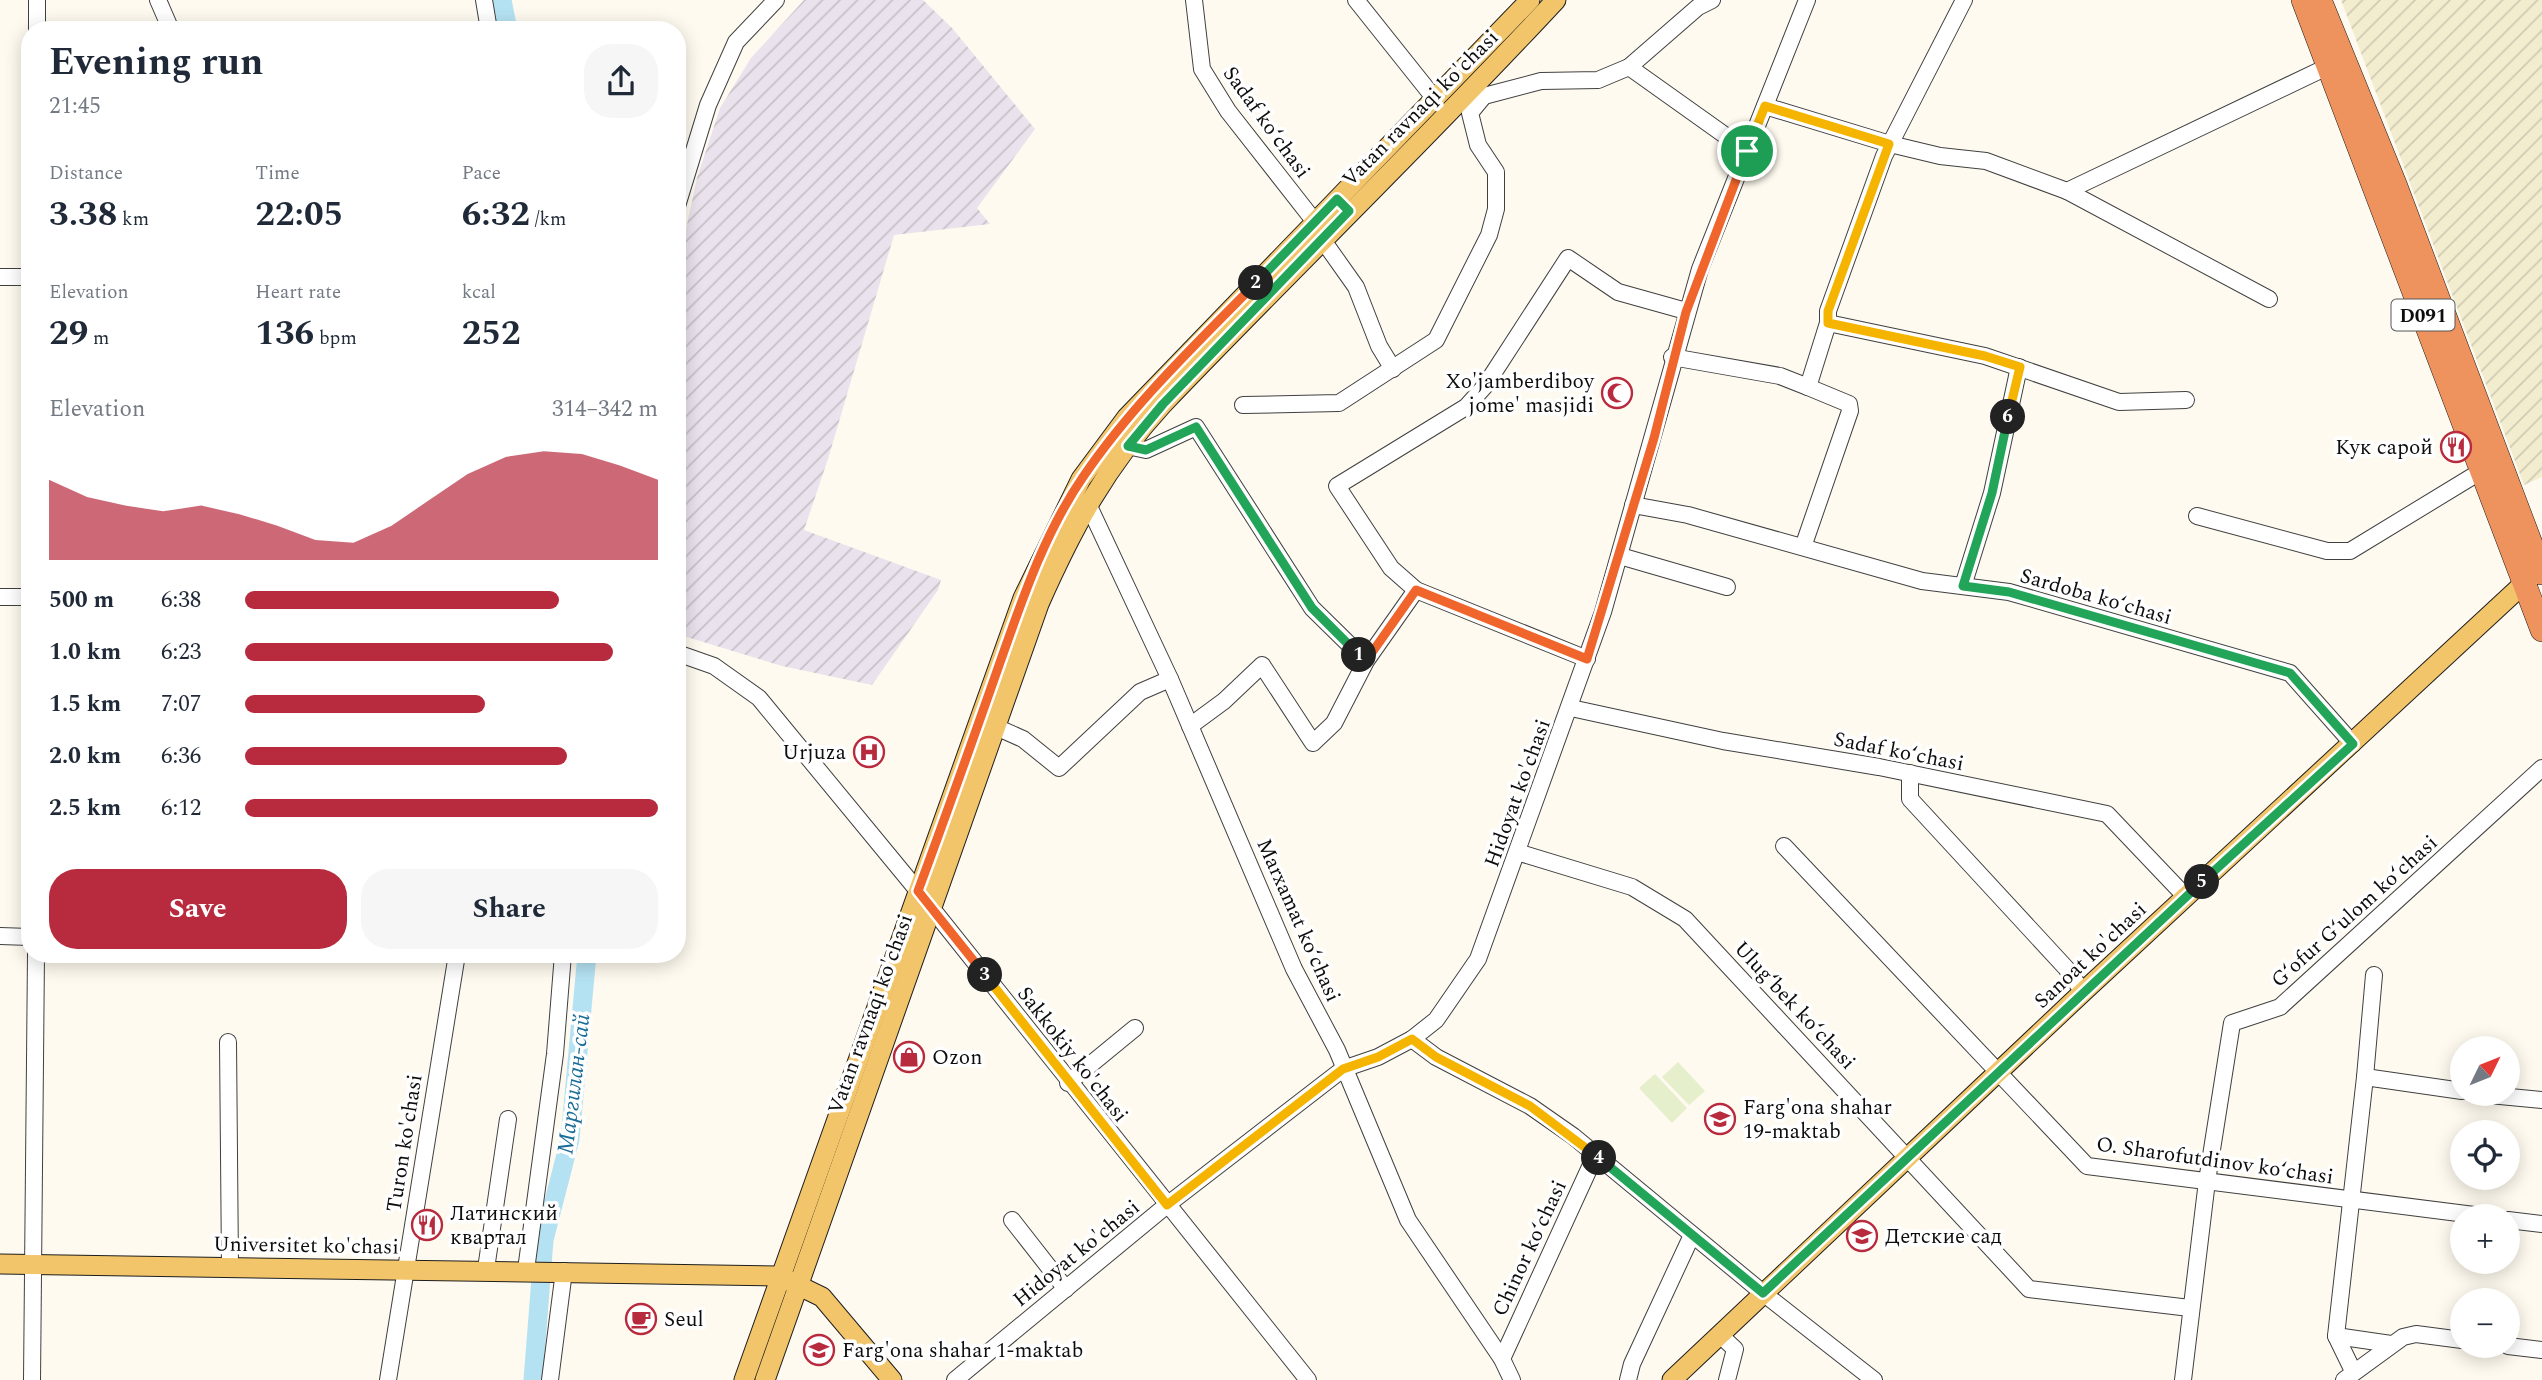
<!DOCTYPE html>
<html lang="en">
<head>
<meta charset="utf-8">
<style>
  :root { --surface:#fff; --page:#f6f6f7; --text:#1f2937; --muted:#747a83; --accent:#b82b3e }
  body { margin:0; font-family:Spectral,serif; background:var(--page); color:var(--text); height:100vh; display:flex; flex-direction:column; font-size:26px; white-space:nowrap }
  * { box-sizing:border-box; margin:0 }
  p { font-size:23px; color:var(--muted) }
  .icon { flex:none; width:38px; height:38px; fill:none; stroke:currentColor; stroke-width:2; stroke-linecap:round; stroke-linejoin:round }
  .map { position:relative; flex:1; overflow:hidden }
  .side { position:absolute; left:21px; top:21px; width:665px; height:942px; display:flex; flex-direction:column; background:var(--surface); border-radius:28px; box-shadow:0 4px 18px #0003 }
  .side>* { flex:none }
  .needle { width:46px; rotate:47deg }
  .controls { position:absolute; left:2450px; top:1036px; display:grid; gap:14px }
  .controls a { display:grid; place-items:center; width:70px; height:70px; border-radius:50%; background:var(--surface); box-shadow:0 4px 18px #0003; font-size:35px }
  .pin { position:absolute; display:grid; place-items:center; width:60px; height:60px; color:#fff; margin:-30px; border:4px solid #fff; border-radius:50%; box-shadow:0 2px 7px #0007 }
  .km { position:absolute; width:35px; height:35px; margin:-18px; border-radius:50%; background:#222; color:#fff; font-size:19px; line-height:35px; text-align:center }
  .round { display:grid; place-items:center; flex:none; width:74px; height:74px; border-radius:28px; background:var(--page) }
  .summary { display:flex; align-items:center; justify-content:space-between; height:119px; padding:0 28px }
  h1 { font-size:38px; font-weight:700; line-height:52px }
  .figures { display:grid; grid-template-columns:repeat(3,1fr); gap:10px; height:119px; padding:7px 28px }
  .figures div { display:grid; align-content:center }
  .figures b { font-size:35px; font-weight:700 }
  .figures small { font-size:19px; font-weight:400 }
  .figures p { font-size:19px }
  .chart { height:196px; padding:14px 28px }
  .chart p { display:flex; justify-content:space-between }
  .chart svg { width:100%; height:126px; margin-top:7px; fill:var(--accent); opacity:.7 }
  .button { display:flex; gap:14px; margin-top:auto; padding:14px 28px }
  .button a { flex:1; height:80px; border-radius:28px; background:var(--accent); color:#fff; font-size:28px; font-weight:700; line-height:80px; text-align:center }
  .button a+a { background:var(--page); color:var(--text) }
  ul { padding:0 28px; list-style:none; font-size:23px }
  li { display:grid; grid-template-columns:112px 84px 1fr; align-items:center; height:52px }
  li i { height:18px; border-radius:9px; background:var(--accent) }
  .map>svg:first-child { display:block }
</style>
</head>
<body>
<div class="map">
<svg width="2542" height="1380" viewBox="0 0 2542 1380">
  <defs>
    <pattern id="industrial-furrows" width="10" height="10" patternUnits="userSpaceOnUse" patternTransform="scale(1.75)"><rect width="10" height="10" fill="#eae2ec"/><path d="M-1 1l2-2M0 10L10 0M9 11l2-2" fill="none" stroke="#c8c1c9"/></pattern>
    <pattern id="farmland-furrows" width="10" height="10" patternUnits="userSpaceOnUse" patternTransform="scale(1.75)"><rect width="10" height="10" fill="#f3edd0"/><path d="M-1 1l2-2M0 10L10 0M9 11l2-2" fill="none" stroke="#cfcab1"/></pattern>
  </defs>
  <rect width="100%" height="100%" fill="#fefaef"/>
  <!-- industrial -->
  <path fill="url(#industrial-furrows)" d="M804 0H923L952 28 1035 129 977 208 990 224 894 235 828 459 804 530 941 580 938 590 872 685 782 666 677 634V271L697 178 720 108 751 58Z"/>
  <!-- farmland -->
  <path fill="url(#farmland-furrows)" d="M2341 0H2542V477L2524 485Z"/>
  <!-- pitch -->
  <g fill="#e6efcb">
    <path d="M1678 1062 1705 1091 1689 1105 1662 1077Z"/>
    <path d="M1655 1074 1687 1108 1672 1123 1639 1088Z"/>
  </g>
  <g fill="none" stroke-linecap="round" stroke-linejoin="round">
    <!-- river -->
    <g stroke="#b5e2f3" stroke-width="19">
      <path d="M502 0 508 30"/>
      <path d="M533 1380 544 1240 570 1139 587 954"/>
    </g>
    <!-- minor casing -->
    <g stroke="#404040" stroke-width="18">
      <g id="minor">
        <path d="M158 0 171 30"/>
        <path d="M484 0 489 30"/>
        <path d="M1194 0 1202 69 1228 111 1315 222"/>
        <path d="M1356 0 1435 99"/>
        <path d="M37 30V0"/>
        <path d="M1629 67 1747 151"/>
        <path d="M1476 94 1484 96 1541 81 1598 80 1629 67 1698 7 1712 0"/>
        <path d="M1765 106 1890 144 1940 156 1986 161 2067 191 2329 66"/>
        <path d="M2067 191 2269 299"/>
        <path d="M677 206 708 105 736 42 776 0"/>
        <path d="M1322 239 1356 287 1379 346 1393 369"/>
        <path d="M0 277H30"/>
        <path d="M1828 323V311L1884 156 1964 0"/>
        <path d="M1672 357 1780 376 1808 387 1828 323 1985 356 2119 402 2186 400"/>
        <path d="M1243 405 1339 403 1436 340 1489 235 1496 209V172L1478 145 1470 113 1484 96"/>
        <path d="M1127 446 1146 450 1196 427 1312 608 1366 661"/>
        <path d="M1087 502 1170 679 1294 969 1337 1050 1408 1220 1502 1359 1512 1380"/>
        <path d="M1633 505 1688 515 1922 581 2009 592 2290 673 2353 744"/>
        <path d="M2197 516 2327 551H2350L2483 470"/>
        <path d="M1803 547 1850 411 1849 404 1808 387"/>
        <path d="M1620 556 1727 587"/>
        <path d="M1963 586 1992 493 2019 367"/>
        <path d="M0 597H30"/>
        <path d="M677 653 714 666 759 698 918 891 1308 1380"/>
        <path d="M1587 659 1416 590 1391 568 1337 486 1466 407 1485 386 1568 258 1618 292 1686 311"/>
        <path d="M1571 708 1723 741 1879 767 2107 814 2186 897"/>
        <path d="M1190 726 1224 701 1262 665 1313 743 1334 723 1366 661 1416 590"/>
        <path d="M996 727 1023 739 1059 768 1140 692 1170 679"/>
        <path d="M1910 773V799L2066 968 2083 992"/>
        <path d="M1784 846 2087 1166 2482 1216"/>
        <path d="M1517 852 1632 887 1685 919 2029 1289 2190 1308"/>
        <path d="M0 936 30 937"/>
        <path d="M1412 1039 1436 1057 1530 1106 1573 1136 1763 1293 1874 1380"/>
        <path d="M228 1042 230 1267"/>
        <path d="M2365 1077 2374 975"/>
        <path d="M1068 1083 1135 1028"/>
        <path d="M2479 1094 2542 1100"/>
        <path d="M1012 1220 1066 1289"/>
        <path d="M2508 1220 2542 1224"/>
        <path d="M486 1269 508 1119"/>
        <path d="M526 1270 555 1054 563 954"/>
        <path d="M1720 1335 1735 1349 1727 1380"/>
        <path d="M2336 1336 2391 1344"/>
        <path d="M2508 1346 2542 1350"/>
        <path d="M1502 1359 1595 1156"/>
        <path d="M2353 1371 2336 1336 2365 1077 2462 1091"/>
        <path d="M32 1380 36 954"/>
        <path d="M388 1380 457 954"/>
        <path d="M550 1380 564 1271"/>
        <path d="M955 1380 1167 1205 1343 1069 1378 1057 1412 1039 1436 1020 1478 959 1603 612 1700 269 1807 0"/>
        <path d="M1628 1380 1632 1364 1692 1235"/>
        <path d="M2183 1380 2207 1181 2232 1023 2280 1007 2542 768"/>
        <path d="M2344 1380 2403 1337 2416 1334 2462 1340"/>
      </g>
    </g>
    <!-- major casing -->
    <g stroke="#1e1e1e" stroke-width="21">
      <g id="major">
        <path d="M0 1264 779 1276 822 1297 892 1380"/>
        <path d="M744 1380 1023 598 1081 479 1127 417 1530 0"/>
        <path d="M765 1380 1039 604C1073 527 1106 466 1163 404 1293 268 1428 138 1556 0"/>
        <path d="M1672 1380 2083 992 2533 575"/>
      </g>
    </g>
    <!-- highway casing -->
    <g stroke="#1e1e1e" stroke-width="24">
      <g id="highway">
        <path d="M2303 0 2542 630"/>
        <path d="M2322 5 2395 184 2542 573"/>
      </g>
    </g>
    <!-- minor -->
    <use href="#minor" stroke="#fff" stroke-width="16"/>
    <!-- major -->
    <use href="#major" stroke="#f2c56a" stroke-width="19"/>
    <!-- highway -->
    <use href="#highway" stroke="#ee935d" stroke-width="23"/>
  </g>
  <g fill="none" stroke-linecap="round" stroke-linejoin="round">
    <!-- split-1 casing -->
    <g stroke="#fff" stroke-width="14">
      <path id="split-1" d="M1359 655 1366 661 1416 590 1587 659 1654 438 1686 312 1747 151"/>
    </g>
    <!-- split-2 casing -->
    <g stroke="#fff" stroke-width="14">
      <path id="split-2" d="M1256 283 1337 199 1349 211 1163 404 1128 446 1146 450 1196 427 1312 608 1359 655"/>
    </g>
    <!-- split-3 casing -->
    <g stroke="#fff" stroke-width="14">
      <path id="split-3" d="M985 975 918 891C945 818 971 745 997 671 1020 606 1043 535 1083 477 1132 405 1195 345 1256 283"/>
    </g>
    <!-- split-4 casing -->
    <g stroke="#fff" stroke-width="14">
      <path id="split-4" d="M985 975 1167 1205 1343 1069 1378 1057 1412 1039 1436 1057 1530 1106 1599 1158"/>
    </g>
    <!-- split-5 casing -->
    <g stroke="#fff" stroke-width="14">
      <path id="split-5" d="M1599 1158 1763 1293 2202 882"/>
    </g>
    <!-- split-6 casing -->
    <g stroke="#fff" stroke-width="14">
      <path id="split-6" d="M2008 417 1992 493 1963 586 2009 592 2290 673 2353 744 2202 882"/>
    </g>
    <!-- split-7 casing -->
    <g stroke="#fff" stroke-width="14">
      <path id="split-7" d="M1747 151 1765 106 1889 144 1828 311V323L1985 356 2020 367 2008 417"/>
    </g>
    <!-- split-1 -->
    <use href="#split-1" stroke="#f0652b" stroke-width="9"/>
    <!-- split-2 -->
    <use href="#split-2" stroke="#22a559" stroke-width="9"/>
    <!-- split-3 -->
    <use href="#split-3" stroke="#f0652b" stroke-width="9"/>
    <!-- split-4 -->
    <use href="#split-4" stroke="#f5b400" stroke-width="9"/>
    <!-- split-5 -->
    <use href="#split-5" stroke="#22a559" stroke-width="9"/>
    <!-- split-6 -->
    <use href="#split-6" stroke="#22a559" stroke-width="9"/>
    <!-- split-7 -->
    <use href="#split-7" stroke="#f5b400" stroke-width="9"/>
  </g>
  <!-- icons -->
  <defs>
    <g id="mosque-ring" transform="scale(1.575)"><circle r="9.5" fill="#fff" stroke="#b82b3e" stroke-width="1.5"/><path d="M3.5-4.9A6 6 0 1 0 3.5 4.9A5 5 0 1 1 3.5-4.9Z" fill="#b82b3e"/></g>
    <g id="restaurant-ring" transform="scale(1.575)"><circle r="9.5" fill="#fff" stroke="#b82b3e" stroke-width="1.5"/><path d="M-5-6h1v4h1v-4h1v4h1v-4h1v5L-1.5 .5V6h-2V.5L-5-1ZM5-6V6H3V1.5H1.5Q1.5-4 5-6Z" fill="#b82b3e"/></g>
    <g id="hospital-ring" transform="scale(1.575)"><circle r="9.5" fill="#fff" stroke="#b82b3e" stroke-width="1.5"/><path d="M-5-5h3v3.5h4V-5h3V5h-3V1.5h-4V5h-3Z" fill="#b82b3e"/></g>
    <g id="shop-ring" transform="scale(1.575)"><circle r="9.5" fill="#fff" stroke="#b82b3e" stroke-width="1.5"/><path d="M-5-2.5h2.3a2.7 3.5 0 0 1 5.4 0H5L5.5 6h-11ZM-1.5-2.5h3a1.5 2.3 0 0 0-3 0Z" fill="#b82b3e"/></g>
    <g id="school-ring" transform="scale(1.575)"><circle r="9.5" fill="#fff" stroke="#b82b3e" stroke-width="1.5"/><path d="M0-5L7-2L0 1L-7-2ZM-4 1L0 2.5L4 1V4Q0 6-4 4Z" fill="#b82b3e"/></g>
    <g id="cafe-ring" transform="scale(1.575)"><circle r="9.5" fill="#fff" stroke="#b82b3e" stroke-width="1.5"/><path d="M-5.5-4.5H6V0H3Q3 3.5 0 3.5H-2.5Q-5.5 3.5-5.5 0ZM3-3.2v2h1.7v-2ZM-6 4.5H4V6H-6Z" fill="#b82b3e"/></g>
  </defs>
  <g fill-rule="evenodd">
    <use href="#mosque-ring" x="1617" y="393"/>
    <use href="#restaurant-ring" x="2456" y="447"/>
    <use href="#hospital-ring" x="869" y="752"/>
    <use href="#shop-ring" x="909" y="1057"/>
    <use href="#school-ring" x="1720" y="1119"/>
    <use href="#restaurant-ring" x="427" y="1225"/>
    <use href="#school-ring" x="1862" y="1236"/>
    <use href="#cafe-ring" x="641" y="1319"/>
    <use href="#school-ring" x="819" y="1350"/>
  </g>
  <g text-anchor="middle" stroke-width="7" stroke-linejoin="round" paint-order="stroke">
    <!-- shield labels -->
    <rect fill="#fff" stroke="#565656" stroke-width="2" x="2391.5" y="299.5" width="63" height="31" rx="5"/>
    <g font-size="19" font-weight="bold" fill="#0d0d0d">
      <text x="2423" y="322">D091</text>
    </g>
    <!-- street labels -->
    <g font-size="21" fill="#0d0d0d" stroke="#fff">
      <text transform="translate(1420 108) rotate(-45)" y="7">Vatan ravnaqi ko'chasi</text>
      <text transform="translate(1267 122) rotate(54)" y="7">Sadaf koʻchasi</text>
      <text transform="translate(2096 596) rotate(16)" y="7">Sardoba koʻchasi</text>
      <text transform="translate(1899 751) rotate(11)" y="7">Sadaf koʻchasi</text>
      <text transform="translate(1517 793) rotate(-70)" y="7">Hidoyat ko'chasi</text>
      <text transform="translate(2354 911) rotate(-42)" y="7">Gʻofur Gʻulom koʻchasi</text>
      <text transform="translate(1299 920) rotate(66)" y="7">Marxamat koʻchasi</text>
      <text transform="translate(2090 955) rotate(-43)" y="7">Sanoat ko'chasi</text>
      <text transform="translate(1795 1005) rotate(47)" y="7">Ulugʻbek koʻchasi</text>
      <text transform="translate(870 1014) rotate(-70)" y="7">Vatan ravnaqi ko'chasi</text>
      <text transform="translate(1073 1054) rotate(52)" y="7">Sakkokiy ko'chasi</text>
      <text transform="translate(404 1143) rotate(-81)" y="7">Turon ko'chasi</text>
      <text transform="translate(2215 1160) rotate(8)" y="7">O. Sharofutdinov koʻchasi</text>
      <text transform="translate(306 1245) rotate(1)" y="7">Universitet ko'chasi</text>
      <text transform="translate(1529 1248) rotate(-65)" y="7">Chinor koʻchasi</text>
      <text transform="translate(1076 1253) rotate(-39)" y="7">Hidoyat ko'chasi</text>
    </g>
    <!-- poi labels -->
    <g font-size="21" fill="#0d0d0d" stroke="#fff" text-anchor="start">
      <text x="1594" y="388" text-anchor="end">Xo'jamberdiboy<tspan x="1594" dy="24">jome' masjidi</tspan></text>
      <text x="2433" y="454" text-anchor="end">Кук сарой</text>
      <text x="846" y="759" text-anchor="end">Urjuza</text>
      <text x="932" y="1064">Ozon</text>
      <text x="1743" y="1114">Farg'ona shahar<tspan x="1743" dy="24">19-maktab</tspan></text>
      <text x="450" y="1220">Латинский<tspan x="450" dy="24">квартал</tspan></text>
      <text x="1885" y="1243">Детские сад</text>
      <text x="664" y="1326">Seul</text>
      <text x="842" y="1357">Farg'ona shahar 1-maktab</text>
    </g>
    <!-- water labels -->
    <g font-size="23" font-style="italic" fill="#1c6e9a" stroke="#fff">
      <text transform="translate(573 1084) rotate(-83)" y="8">Маргилан-сай</text>
    </g>
  </g>
</svg>
<div class="controls">
<a><svg class="needle" viewBox="-14 -14 28 28"><path d="M0-13l5 13h-10z" fill="#e53935"/><path d="M0 13l5-13h-10z" fill="#747a83"/></svg></a>
<a><svg class="icon" aria-label="locate" viewBox="0 0 24 24"><circle cx="12" cy="12" r="6"/><path d="M12 2v4M12 18v4M2 12h4M18 12h4"/></svg></a>
<a>+</a>
<a>−</a>
</div>
<div class="pin" style="left:1747px;top:151px;background:#1e9e55"><svg class="icon" aria-label="arrive" viewBox="0 0 24 24"><path d="M6 21V4h12l-3 4 3 4H6"/></svg></div>
<b class="km" style="left:1359px;top:655px">1</b>
<b class="km" style="left:1256px;top:283px">2</b>
<b class="km" style="left:985px;top:975px">3</b>
<b class="km" style="left:1599px;top:1158px">4</b>
<b class="km" style="left:2202px;top:882px">5</b>
<b class="km" style="left:2008px;top:417px">6</b>
<section class="side">
<div class="summary"><div><h1>Evening run</h1><p>21:45</p></div><a class="round"><svg class="icon" aria-label="share" viewBox="0 0 24 24"><path d="M12 15V3M7 8l5-5 5 5M5 13v7h14v-7"/></svg></a></div>
<div class="figures">
<div><p>Distance</p><b>3.38<small> km</small></b></div>
<div><p>Time</p><b>22:05</b></div>
<div><p>Pace</p><b>6:32<small> /km</small></b></div>
</div>
<div class="figures">
<div><p>Elevation</p><b>29<small> m</small></b></div>
<div><p>Heart rate</p><b>136<small> bpm</small></b></div>
<div><p>kcal</p><b>252</b></div>
</div>
<div class="chart"><p><span>Elevation</span>314–342 m</p>
<svg viewBox="0 0 160 44" preserveAspectRatio="none"><path d="M0 44V16L10 22L20 25L30 27L40 25L50 28L60 32L70 37L80 38L90 32L100 23L110 14L120 8L130 6L140 7L150 11L160 16V44z"/></svg>
</div>
<ul>
<li><b>500 m</b>6:38<i style="width:76%"></i></li>
<li><b>1.0 km</b>6:23<i style="width:89%"></i></li>
<li><b>1.5 km</b>7:07<i style="width:58%"></i></li>
<li><b>2.0 km</b>6:36<i style="width:78%"></i></li>
<li><b>2.5 km</b>6:12<i style="width:100%"></i></li>
</ul>
<div class="button"><a>Save</a><a>Share</a></div>
</section>
</div>
</body>
</html>
